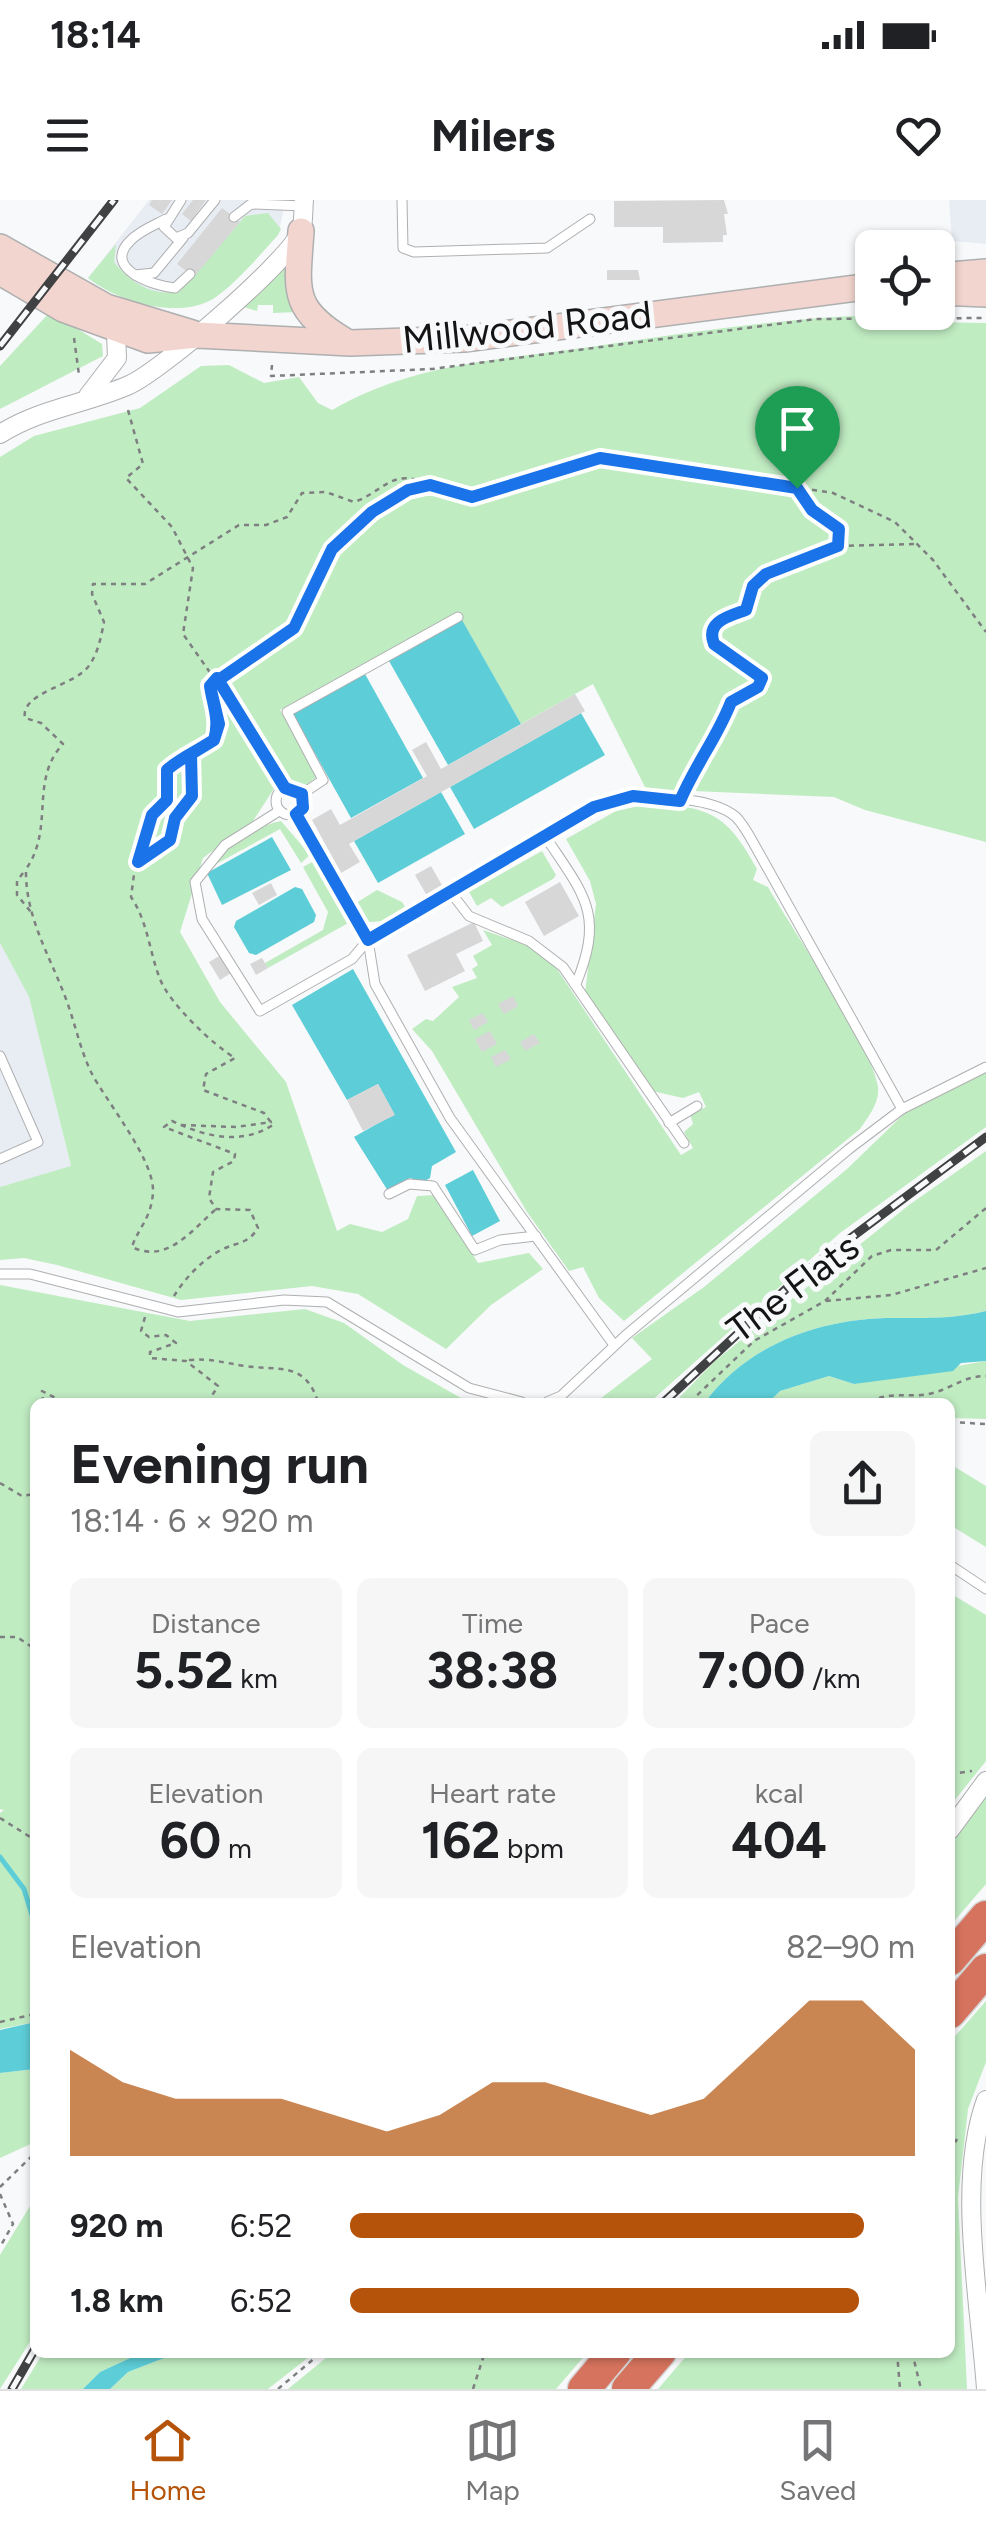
<!DOCTYPE html>
<html lang="en">
<head>
<meta charset="utf-8">
<style>
  :root { --surface:#fff; --page:#f6f6f6; --text:#202124; --muted:#757577; --line:#e0e0e0; --accent:#b45309 }
  body { margin:0; font-family:Figtree,sans-serif; background:var(--page); color:var(--text); height:100vh; display:flex; flex-direction:column; font-size:38px; white-space:nowrap }
  * { box-sizing:border-box; margin:0 }
  p { font-size:32px; color:var(--muted) }
  .icon { flex:none; width:55px; height:55px; fill:none; stroke:currentColor; stroke-width:2; stroke-linecap:round; stroke-linejoin:round }
  .map { position:relative; flex:1; overflow:hidden }
  .side { position:absolute; left:30px; top:1198px; width:925px; height:960px; display:flex; flex-direction:column; background:var(--surface); border-radius:15px; box-shadow:0 2px 8px #0004 }
  .side>* { flex:none }
  .fabs { position:absolute; left:855px; top:30px; display:grid; gap:20px }
  .fabs a { display:grid; place-items:center; width:100px; height:100px; border-radius:15px; background:var(--surface); box-shadow:0 2px 8px #0004; font-size:50px }
  .pin { position:absolute; display:grid; place-items:center; width:85px; height:85px; color:#fff; margin:-102px -42px; border-radius:50% 50% 50% 0; rotate:-45deg; box-shadow:0 0 10px #0007 }
  .pin .icon { rotate:45deg }
  .round { display:grid; place-items:center; flex:none; width:105px; height:105px; border-radius:15px; background:var(--page) }
  .head { display:flex; align-items:center; justify-content:space-between; height:170px; padding:0 40px }
  h1 { font-size:55px; font-weight:700; line-height:75px }
  .figures { display:grid; grid-template-columns:repeat(3,1fr); gap:15px; height:170px; padding:10px 40px }
  .figures div { display:grid; align-content:center; border-radius:15px; background:var(--page); text-align:center }
  .figures b { font-size:50px; font-weight:700 }
  .figures small { font-size:28px; font-weight:400 }
  .figures p { font-size:28px }
  .chart { height:280px; padding:20px 40px }
  .chart p { display:flex; justify-content:space-between }
  .chart svg { width:100%; height:180px; margin-top:10px; fill:var(--accent); opacity:.7 }
  ul { padding:0 40px; list-style:none; font-size:32px }
  li { display:grid; grid-template-columns:160px 120px 1fr; align-items:center; height:75px }
  li i { height:25px; border-radius:12px; background:var(--accent) }
  .status { display:flex; justify-content:space-between; align-items:center; height:70px; padding:0 50px; background:var(--surface); direction:ltr }
  .status svg { height:28px; fill:currentColor }
  header { display:flex; justify-content:space-between; align-items:center; height:130px; padding:0 40px; background:var(--surface); font-size:45px; font-weight:700 }
  .tab-bar { display:flex; justify-content:space-around; align-items:center; height:140px; border-top:2px solid var(--line); background:var(--surface); font-size:28px; color:var(--muted) }
  .tab-bar a { display:grid; justify-items:center; gap:5px }
  .tab-bar .on { color:var(--accent) }
  .map>svg:first-child { display:block }
</style>
</head>
<body>
<div class="status"><b>18:14</b><svg viewBox="0 0 49 12"><path d="M0 12V9h3v3zM5 12V6h3v6zM10 12V3h3v9zM15 12V0h3v12zM26 1h20v11H26zM47 4h2v5h-2z"/></svg></div>
<header><svg class="icon" aria-label="menu" viewBox="0 0 24 24"><path d="M4 6h16M4 12h16M4 18h16"/></svg>Milers<svg class="icon" aria-label="heart" viewBox="0 0 24 24"><path d="M12 20l-8-8c-3-5 5-10 8-4 3-6 11-1 8 4z"/></svg></header>
<div class="map">
<svg width="986" height="2189" viewBox="0 0 986 2189">
  <rect width="100%" height="100%" fill="#f8f9fa"/>
  <!-- built -->
  <g fill="#e8edf4">
    <path d="M149 0H286L278 35 215 97 181 107 133 102 88 78Z"/>
    <path d="M949 0H986V44L952 41Z"/>
    <path d="M0 743 29 797 71 967 0 987Z"/>
  </g>
  <!-- green -->
  <g fill="#c0ecc2">
    <path d="M268 13 281 29 278 35C260 55 238 81 216 97 181 121 118 102 88 78L116 44 114 62C130 82 151 96 179 92L245 16Z"/>
    <path d="M290 62 298 112 273 113V105H258L257 111 244 107Z"/>
    <path d="M50 112 102 144 103 156 0 209V166Z"/>
    <path d="M871 115 874 121 986 123V642L865 610 834 597 646 589 593 484 521 524 457 412 280 510 317 577 304 586 287 579 272 561 279 581 253 621 203 658 180 732 220 802 286 882 337 1031 350 1024 382 1032 408 1019 417 996 436 995 478 1063 529 1053 543 1069 491 1105 446 1149 358 1094 312 1086 181 1100 57 1065 24 1058 0 1060V987L71 966 29 797 0 743V257L34 236 140 208 201 166 229 165 264 183 299 177 318 203 332 210C412 163 500 160 590 147 683 133 776 119 871 115Z"/>
    <path d="M653 603C713 608 728 616 757 669L753 680 768 687C793 731 871 844 878 887 880 903 868 917 860 929L624 1121 599 1098 583 1067 569 1071 527 1012 432 851 412 829 426 819 433 821 459 797 452 787 477 778 472 769 478 765 473 756 492 745 483 730 530 746 555 766 681 955 693 948 684 932 693 924 690 914 706 907 699 892 683 898 652 891 585 793 596 704 590 681 566 639 616 611Z"/>
    <path d="M281 621 310 655 301 663 280 629 209 668C227 648 254 626 281 621Z"/>
    <path d="M542 651 556 675 553 679 502 707 491 698 477 706 469 692Z"/>
    <path d="M314 661 350 722 268 768 265 763 323 730 328 712 303 667Z"/>
    <path d="M377 690 402 702 407 710 386 721 369 722 356 703Z"/>
    <path d="M986 865V927L840 1033 650 1202H596L652 1159 632 1138 704 1087 847 969 906 912Z"/>
    <path d="M986 951V1111C953 1119 928 1118 895 1118 821 1118 750 1143 705 1202H675L715 1161 909 1005Z"/>
    <path d="M0 1085 190 1121 305 1109 344 1123 403 1165 468 1202H35V1822L0 1829V1613L4 1610 0 1609Z"/>
    <path d="M986 1161V1219L950 1218V1202H769L780 1191 829 1176 854 1184Z"/>
    <path d="M950 1264 986 1286V1347L950 1325Z"/>
    <path d="M950 1393 986 1415V1561L950 1606Z"/>
    <path d="M986 1595V1684L950 1726V1643Z"/>
    <path d="M986 1801V1862L968 1909 958 1998 967 2189H658L689 2153 950 2152V1842Z"/>
    <path d="M35 1869V1942L0 1958V1873Z"/>
    <path d="M35 1998V2134L0 2189V2055Z"/>
    <path d="M43 2153H141L100 2172 83 2189H21Z"/>
    <path d="M177 2153H314L268 2189H110L128 2172Z"/>
    <path d="M332 2153V2152L587 2153 556 2189H288Z"/>
  </g>
  <!-- water -->
  <g fill="#5dcdd7">
    <path d="M462 420 521 524 448 565 389 461Z"/>
    <path d="M365 474 423 578 351 618 293 514Z"/>
    <path d="M581 513 605 555 474 629 450 587Z"/>
    <path d="M441 592 465 634 378 683 354 641Z"/>
    <path d="M272 637 291 670 222 705 207 673Z"/>
    <path d="M295 687 302 689 316 715 314 722 256 755 249 753 234 727 236 721Z"/>
    <path d="M353 769 456 952 432 966 430 978 423 982 410 978 388 991 354 937 394 914 378 884 347 900 292 805Z"/>
    <path d="M473 970 500 1021 472 1036 445 985Z"/>
    <path d="M986 1111V1161L961 1163 953 1171 854 1184 829 1176 780 1191 769 1202H705C750 1143 821 1118 895 1118 928 1118 953 1119 986 1111Z"/>
    <path d="M35 1822V1869L0 1873V1830Z"/>
    <path d="M141 2153H177L128 2172 110 2189H83L100 2172Z"/>
  </g>
  <g fill="none" stroke-linecap="round" stroke-linejoin="round">
    <!-- stream -->
    <path stroke="#5dcdd7" stroke-width="5" d="M0 1657 24 1689 35 1725"/>
  </g>
  <!-- building -->
  <g fill="#d7d7d8">
    <path d="M152 0H172L162 14 149 5Z"/>
    <path d="M193 0H206L191 21 182 14Z"/>
    <path d="M724 0 728 14H724L727 35H723V42L663 43V27H614V1Z"/>
    <path d="M222 8 240 22 194 77 177 64Z"/>
    <path d="M607 70H638L640 80H607Z"/>
    <path d="M575 494 585 511 349 644 360 662 341 673 312 620 331 609 340 625 427 576 412 550 426 542 441 569Z"/>
    <path d="M431 666 443 687 427 696 415 675Z"/>
    <path d="M560 682 579 716 544 736 525 702Z"/>
    <path d="M271 683 277 695 259 705 252 693Z"/>
    <path d="M474 722 483 741 456 754 465 771 425 791 407 755Z"/>
    <path d="M221 755 231 773 220 780 209 762Z"/>
    <path d="M262 758 268 768 256 775 250 764Z"/>
    <path d="M513 796 518 806 504 814 498 804Z"/>
    <path d="M483 813 488 822 474 830 469 820Z"/>
    <path d="M490 831 497 844 482 852 475 839Z"/>
    <path d="M534 834 540 843 525 851 520 842Z"/>
    <path d="M505 850 511 859 496 867 491 857Z"/>
    <path d="M378 884 395 915 363 931 347 900Z"/>
  </g>
  <g fill="none" stroke-linecap="round" stroke-linejoin="round">
    <!-- service casing -->
    <g stroke="#aeafb0" stroke-width="11">
      <g id="service">
        <path d="M181 0 164 27 176 38 188 33 215 0"/>
        <path d="M402 0 403 48 414 52 547 48 590 19"/>
        <path d="M234 17 251 4 305 6"/>
        <path d="M166 19C155 25 139 31 130 41 102 69 154 86 175 88L190 74"/>
        <path d="M135 75 154 73 183 38"/>
        <circle cx="290" cy="601" r="14"/>
        <path d="M302 594 323 580 287 512 458 417"/>
        <path d="M279 611 225 645 195 682 202 719 260 811 352 759 368 740 296 614"/>
        <path d="M545 636C584 695 605 713 576 784"/>
        <path d="M452 694 469 716 529 741 563 767 684 943"/>
        <path d="M0 856 38 942 0 959"/>
        <path d="M669 923 697 906"/>
        <path d="M389 994 409 984 433 986 475 1050 500 1040 536 1036"/>
        <path d="M0 1074H30L178 1112 284 1100 327 1102 469 1188 522 1202"/>
        <path d="M614 1145 450 918 375 784 368 740 603 603C632 593 711 595 736 617 743 624 749 635 754 644L902 909"/>
        <path d="M547 1202 561 1196 626 1135 849 949 902 909 986 867"/>
        <path d="M950 1365 986 1389"/>
      </g>
    </g>
    <!-- minor casing -->
    <g stroke="#aeafb0" stroke-width="20">
      <g id="minor">
        <path d="M88 196 117 158 116 132"/>
        <path d="M0 234C41 208 86 204 129 185 161 171 288 62 301 31 304 22 303 9 304 0"/>
        <path d="M950 1630 986 1581"/>
        <path d="M986 1900C956 1982 980 2101 986 2189"/>
      </g>
    </g>
    <!-- secondary casing -->
    <g stroke="#aeafb0" stroke-width="28">
      <g id="secondary">
        <path d="M301 31C297 91 290 108 345 141"/>
        <path d="M0 47 106 107 192 133"/>
        <path d="M0 72 63 109 148 140 197 135 350 143 464 139 872 86"/>
        <path d="M938 76 986 72"/>
        <path d="M938 92 986 94"/>
      </g>
    </g>
    <!-- motorway casing -->
    <g stroke="#d5d5d5" stroke-width="35">
      <g id="motorway">
        <path d="M950 1759 986 1717"/>
        <path d="M950 1812 986 1770"/>
        <path d="M584 2189 615 2152"/>
        <path d="M628 2189 660 2152"/>
      </g>
    </g>
    <!-- path -->
    <g stroke="#7e7f80" stroke-width="2.5" stroke-dasharray="5 5" stroke-linecap="butt">
      <path d="M74 138 79 175"/>
      <path d="M272 165 271 176 432 169 816 119 986 118"/>
      <path d="M128 210 143 264 126 278 172 327 193 368 183 434 272 561 285 587"/>
      <path d="M839 346 915 344"/>
      <path d="M685 588C699 557 719 534 731 502L758 487 762 478 714 445 711 437C719 417 728 417 745 410L753 386 766 374 838 346 839 329 812 310 798 290"/>
      <path d="M139 661 169 641 175 618 193 596 189 558"/>
      <path d="M23 673 17 681V695L31 712"/>
      <path d="M181 925 236 927 272 922"/>
      <path d="M215 1010C191 1031 167 1064 132 1047 137 1030 151 1019 153 993 155 960 107 903 91 872 80 849 75 823 66 799 50 756 25 717 26 669 55 628 29 580 63 544L41 523 25 518C20 493 73 486 88 467 98 454 101 437 104 422L92 394 93 384H145L239 325H266L287 317 302 293 326 292 354 302C384 292 392 266 430 285"/>
      <path d="M174 1096C185 1078 204 1058 223 1049 238 1042 248 1044 258 1028L250 1010 216 1009 209 998 213 972 234 961 235 954 164 927 172 921C204 936 240 946 273 925L264 913 203 890 206 874 235 858C213 845 169 803 160 779 149 751 148 722 131 697L135 667 152 615 167 599V571L214 540 219 524 210 486 294 428 333 349 372 311 424 286 472 297 602 258 833 293 895 322 933 360 986 432"/>
      <path d="M826 1101 891 1095 986 1068"/>
      <path d="M145 1117 141 1131 149 1137 166 1135 176 1143 150 1152V1158L186 1161 218 1186 208 1202"/>
      <path d="M189 1160C210 1158 225 1163 245 1166 279 1171 305 1161 318 1202"/>
      <path d="M43 1202 42 1191 63 1202"/>
      <path d="M690 1202 754 1141 825 1101 872 1056 891 1050H936L986 1008"/>
      <path d="M826 1202H828"/>
      <path d="M870 1202C890 1190 911 1199 933 1193 954 1187 964 1176 986 1176"/>
      <path d="M950 1222 986 1224"/>
      <path d="M0 1283 22 1296 35 1294"/>
      <path d="M0 1437H17L35 1449"/>
      <path d="M950 1574 972 1571"/>
      <path d="M0 1618 35 1640"/>
      <path d="M0 1822 35 1814"/>
      <path d="M950 1951 957 1939"/>
      <path d="M0 1987 35 1953"/>
      <path d="M0 1994 13 2024 0 2047"/>
      <path d="M897 2152 900 2189"/>
      <path d="M912 2152 921 2189"/>
      <path d="M278 2189 322 2152"/>
      <path d="M473 2189 485 2152"/>
    </g>
    <!-- service -->
    <use href="#service" stroke="#fff" stroke-width="9"/>
    <!-- minor -->
    <use href="#minor" stroke="#fff" stroke-width="18"/>
    <!-- secondary -->
    <use href="#secondary" stroke="#f3d5cf" stroke-width="25"/>
    <!-- motorway -->
    <use href="#motorway" stroke="#d6735e" stroke-width="32"/>
    <!-- rail casing -->
    <g stroke="#404142" stroke-width="9">
      <g id="rail">
        <path d="M0 146 114 0"/>
        <path d="M664 1202 801 1075 986 937"/>
        <path d="M12 2189 35 2149"/>
      </g>
    </g>
    <!-- rail -->
    <use href="#rail" stroke="#f8f9fa" stroke-width="5" stroke-dasharray="15" stroke-linecap="butt"/>
  </g>
  <g fill="none" stroke-linecap="round" stroke-linejoin="round">
    <!-- route casing -->
    <g stroke="#fff" stroke-width="20">
      <path id="route" d="M797 288 600 258 472 297 430 285 408 290 372 312 332 349 294 428 210 486 219 524 214 540C199 550 180 558 167 570V600L152 615 138 662 170 640 175 618 192 596 191 554 214 540C220 520 213 506 210 486L217 478 285 588 302 594 303 608 296 614 368 740 594 607 633 596 680 601C695 565 717 538 731 502L758 487 762 478 714 444C705 421 730 416 746 410L753 386 766 374 838 346 839 329 812 310 797 288"/>
    </g>
    <!-- route -->
    <use href="#route" stroke="#1a73e8" stroke-width="12"/>
  </g>
  <g text-anchor="middle" stroke-width="10" stroke-linejoin="round" paint-order="stroke">
    <!-- street labels -->
    <g font-size="38" fill="#141415" stroke="#f8f9fa">
      <text transform="translate(527 127) rotate(-6)" y="13">Millwood Road</text>
      <text transform="translate(793 1088) rotate(-37)" y="13">The Flats</text>
    </g>
  </g>
</svg>
<div class="fabs">
<a><svg class="icon" aria-label="locate" viewBox="0 0 24 24"><circle cx="12" cy="12" r="6"/><path d="M12 2v4M12 18v4M2 12h4M18 12h4"/></svg></a>
</div>
<div class="pin" style="left:797px;top:288px;background:#1e9e55"><svg class="icon" aria-label="arrive" viewBox="0 0 24 24"><path d="M6 21V4h12l-3 4 3 4H6"/></svg></div>
<section class="side">
<div class="head"><div><h1>Evening run</h1><p>18:14 · 6 × 920 m</p></div><a class="round"><svg class="icon" aria-label="share" viewBox="0 0 24 24"><path d="M12 15V3M7 8l5-5 5 5M5 13v7h14v-7"/></svg></a></div>
<div class="figures">
<div><p>Distance</p><b>5.52<small> km</small></b></div>
<div><p>Time</p><b>38:38</b></div>
<div><p>Pace</p><b>7:00<small> /km</small></b></div>
</div>
<div class="figures">
<div><p>Elevation</p><b>60<small> m</small></b></div>
<div><p>Heart rate</p><b>162<small> bpm</small></b></div>
<div><p>kcal</p><b>404</b></div>
</div>
<div class="chart"><p><span>Elevation</span>82–90 m</p>
<svg viewBox="0 0 160 44" preserveAspectRatio="none"><path d="M0 44V18L10 26L20 30L30 30L40 30L50 34L60 38L70 34L80 26L90 26L100 30L110 34L120 30L130 18L140 6L150 6L160 18V44z"/></svg>
</div>
<ul>
<li><b>920 m</b>6:52<i style="width:91%"></i></li>
<li><b>1.8 km</b>6:52<i style="width:90%"></i></li>
</ul>
</section>
</div>
<nav class="tab-bar">
<a class="on"><svg class="icon" aria-label="home" viewBox="0 0 24 24"><path d="M3 11l9-7 9 7M6 9v11h12V9"/></svg>Home</a>
<a><svg class="icon" aria-label="map" viewBox="0 0 24 24"><path d="M3 6l6-2 6 2 6-2v14l-6 2-6-2-6 2zM9 4v14M15 6v14"/></svg>Map</a>
<a><svg class="icon" aria-label="saved" viewBox="0 0 24 24"><path d="M7 4h10v16l-5-4-5 4z"/></svg>Saved</a>
</nav>
</body>
</html>
